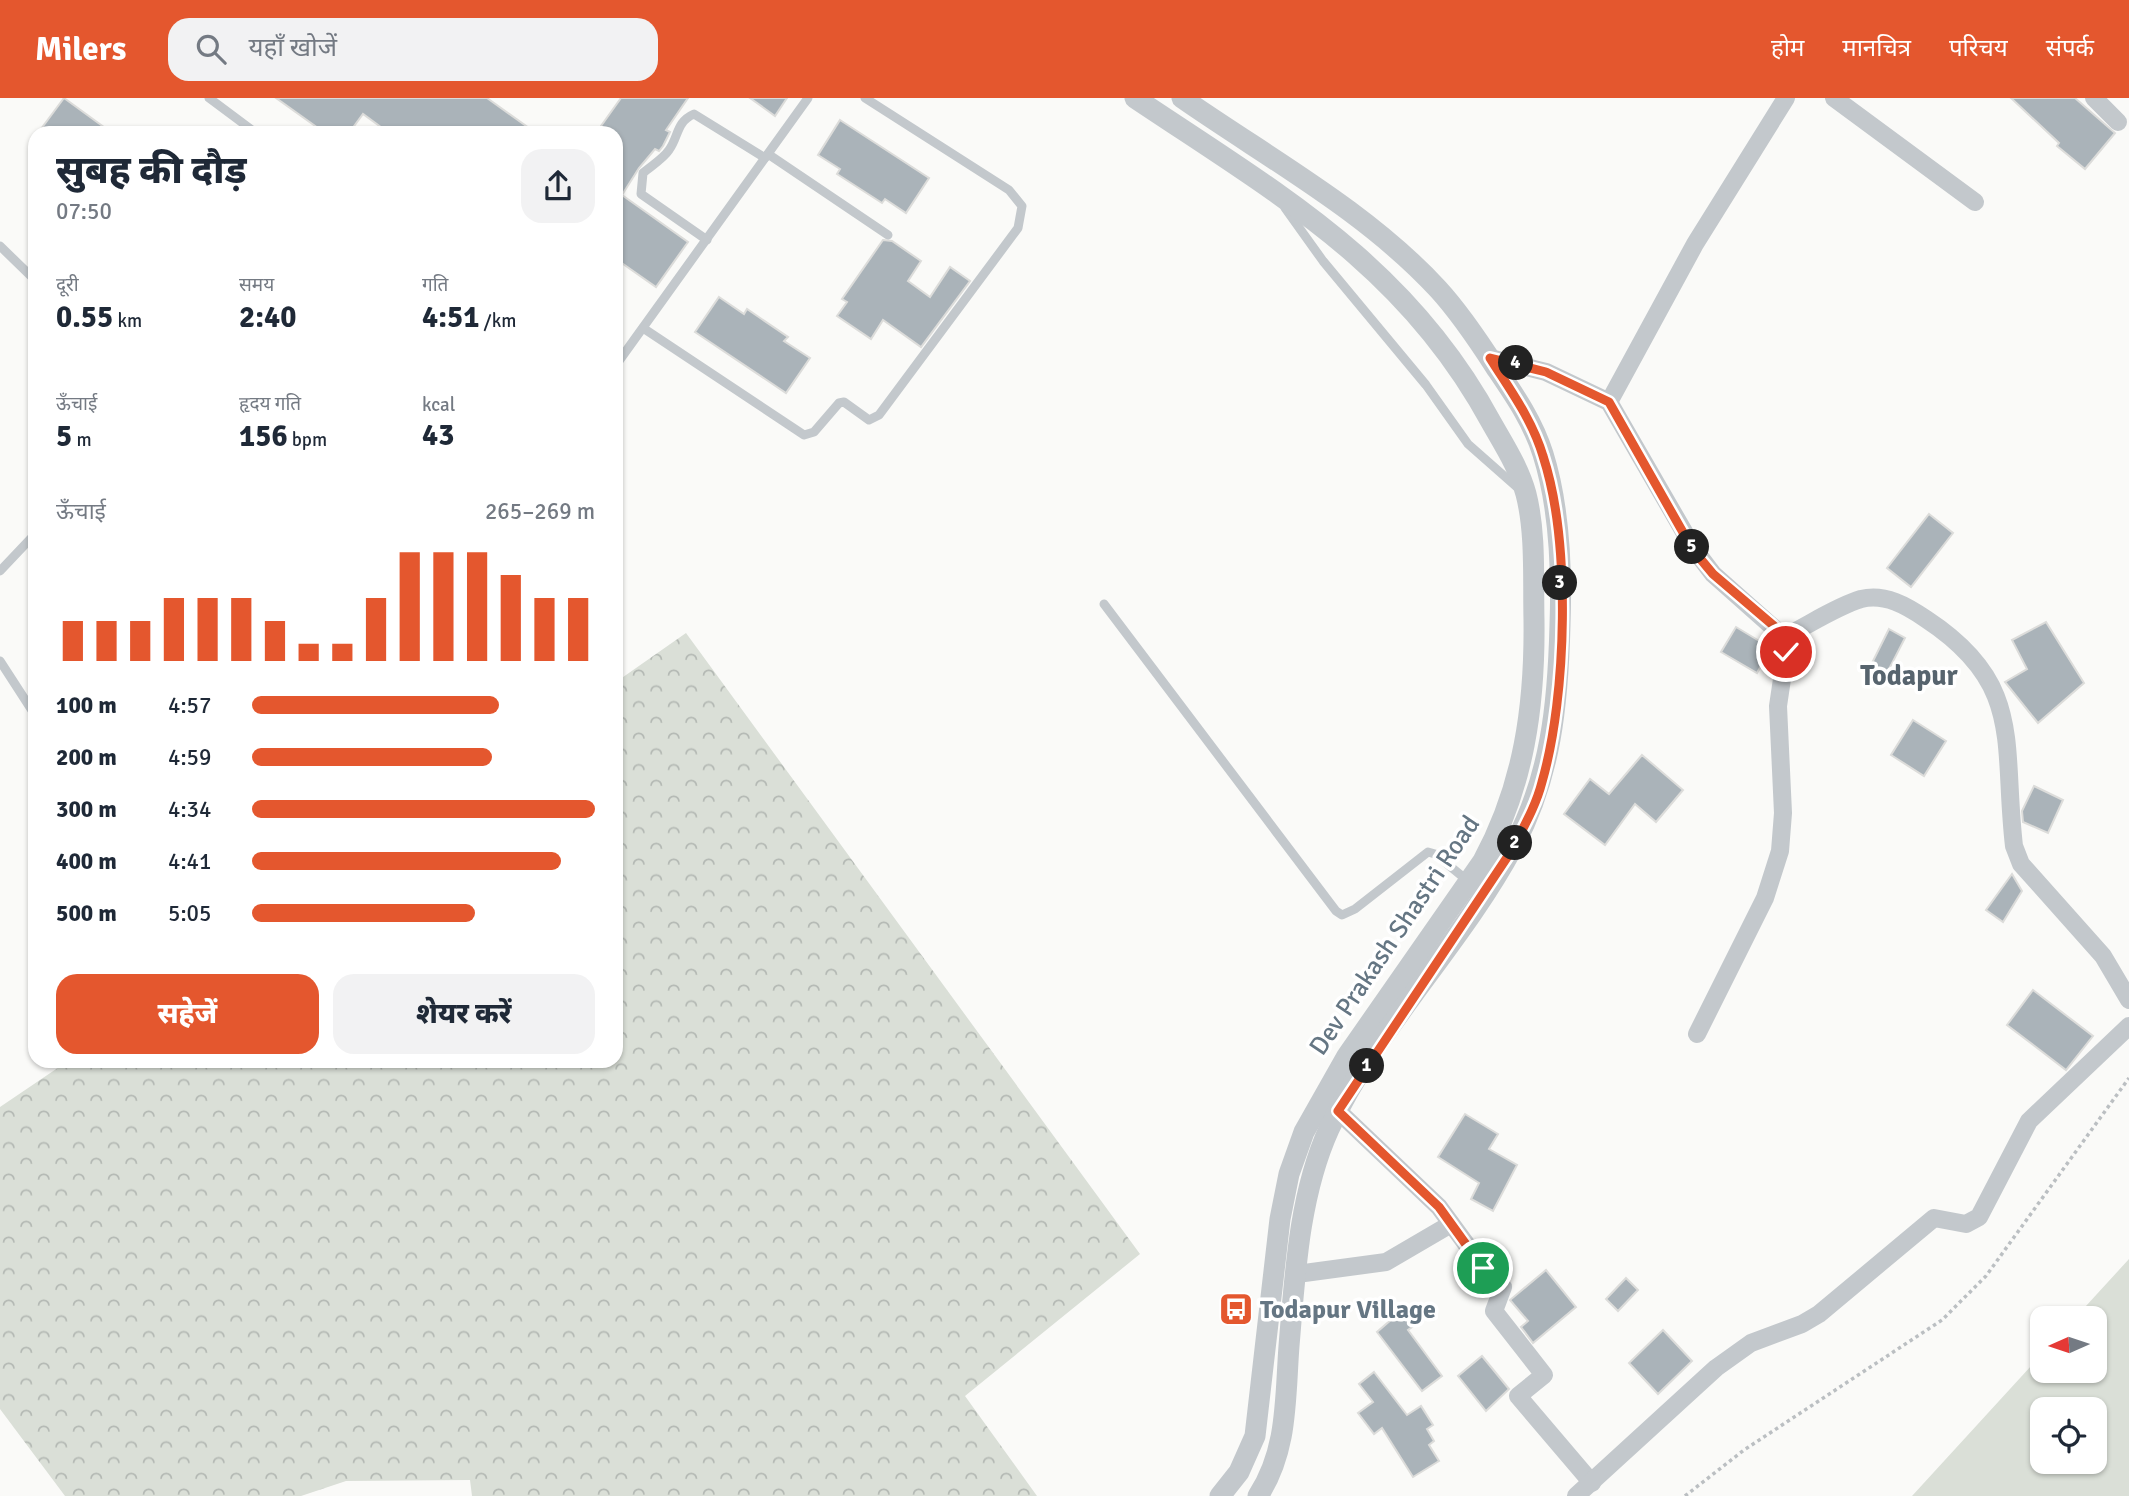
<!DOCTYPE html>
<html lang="hi">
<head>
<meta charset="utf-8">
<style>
  :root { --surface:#fff; --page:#f2f2f3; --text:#1f2937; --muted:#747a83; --accent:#e4572e }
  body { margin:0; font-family:Signika,"Noto Sans Devanagari",sans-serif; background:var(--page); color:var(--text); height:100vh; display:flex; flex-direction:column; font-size:26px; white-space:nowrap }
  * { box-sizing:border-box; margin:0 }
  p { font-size:23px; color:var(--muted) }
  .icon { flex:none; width:38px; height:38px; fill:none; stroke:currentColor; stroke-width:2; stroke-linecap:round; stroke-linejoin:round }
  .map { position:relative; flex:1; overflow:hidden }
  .sheet { position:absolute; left:28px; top:28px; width:595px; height:942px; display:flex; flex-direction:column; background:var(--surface); border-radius:21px; box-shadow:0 2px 5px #0004 }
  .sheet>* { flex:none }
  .needle { width:46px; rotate:267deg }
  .buttons { position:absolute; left:2030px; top:1208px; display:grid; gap:14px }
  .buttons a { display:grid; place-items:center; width:77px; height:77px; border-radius:14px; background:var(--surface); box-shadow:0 2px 5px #0004; font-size:35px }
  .pin { position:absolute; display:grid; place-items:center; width:60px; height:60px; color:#fff; margin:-30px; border:4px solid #fff; border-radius:50%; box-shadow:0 2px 7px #0007 }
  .km { position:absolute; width:35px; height:35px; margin:-18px; border-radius:50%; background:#222; color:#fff; font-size:19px; line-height:35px; text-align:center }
  .round { display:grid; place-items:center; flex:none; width:74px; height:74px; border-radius:21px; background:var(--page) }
  .summary { display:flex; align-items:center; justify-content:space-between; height:119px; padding:0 28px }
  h1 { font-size:38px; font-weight:800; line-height:52px }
  .metrics { display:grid; grid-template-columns:repeat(3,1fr); gap:10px; height:119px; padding:7px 28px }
  .metrics div { display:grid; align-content:center }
  .metrics b { font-size:30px; font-weight:800 }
  .metrics small { font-size:19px; font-weight:400 }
  .metrics p { font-size:19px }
  .chart { height:196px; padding:14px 28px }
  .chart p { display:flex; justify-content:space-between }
  .chart svg { width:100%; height:126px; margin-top:7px; stroke:var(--accent); stroke-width:6 }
  .cta { display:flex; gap:14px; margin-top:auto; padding:14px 28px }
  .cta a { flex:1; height:80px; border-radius:21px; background:var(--accent); color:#fff; font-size:28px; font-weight:800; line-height:80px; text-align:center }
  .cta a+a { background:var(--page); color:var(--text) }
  ul { padding:0 28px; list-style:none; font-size:23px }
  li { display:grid; grid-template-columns:112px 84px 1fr; align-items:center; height:52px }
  li i { height:18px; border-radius:9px; background:var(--accent) }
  header { display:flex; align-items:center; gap:42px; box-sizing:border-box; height:98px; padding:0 35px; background:var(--accent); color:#fff }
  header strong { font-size:33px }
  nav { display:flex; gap:38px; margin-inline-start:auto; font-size:24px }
  .search { width:490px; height:63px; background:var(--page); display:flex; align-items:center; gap:18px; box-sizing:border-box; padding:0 24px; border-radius:21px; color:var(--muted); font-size:26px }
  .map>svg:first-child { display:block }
</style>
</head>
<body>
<header>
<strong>Milers</strong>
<div class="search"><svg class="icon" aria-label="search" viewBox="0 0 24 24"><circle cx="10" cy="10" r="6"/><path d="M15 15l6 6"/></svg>यहाँ खोजें</div>
<nav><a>होम</a><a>मानचित्र</a><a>परिचय</a><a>संपर्क</a></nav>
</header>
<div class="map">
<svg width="2129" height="1398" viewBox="0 0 2129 1398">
  <defs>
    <pattern id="forest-crowns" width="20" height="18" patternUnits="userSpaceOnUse" patternTransform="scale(1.75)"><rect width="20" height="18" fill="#dadfd7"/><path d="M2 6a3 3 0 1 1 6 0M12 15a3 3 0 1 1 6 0" fill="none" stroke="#b4b9b4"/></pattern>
  </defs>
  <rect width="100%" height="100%" fill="#fafaf8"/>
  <!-- grass -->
  <path fill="#dadfd7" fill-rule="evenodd" d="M2129 1161V1398H1912L2042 1256V1272H2095V1220H2075ZM2042 1311H2095V1363H2042Z"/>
  <!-- forest -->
  <path fill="url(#forest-crowns)" d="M686 535 1140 1156 965 1298 1037 1398H472L470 1382 346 1383 301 1398H65L0 1311V1009L68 963 616 962V584Z"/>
  <!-- building -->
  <g fill="#aab3b9" stroke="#dcdcda" stroke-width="2">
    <path d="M64 0 112 35H38Z"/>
    <path d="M276 0H487L536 35H389L363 16 349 35H325Z"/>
    <path d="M621 0H688L666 32 670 34 663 48 659 53 655 51 639 70 622 97 688 144 656 189 616 161V35H596Z"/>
    <path d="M750 0H787L775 18Z"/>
    <path d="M2011 0H2075L2115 35 2085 71 2057 48 2059 45Z"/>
    <path d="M840 22 929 80 906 115 885 101 882 105 837 76 840 71 818 57Z"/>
    <path d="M883 142 892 143 921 163 908 183 930 199 950 169 970 183 921 249 883 222 871 241 837 218 847 204 842 201Z"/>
    <path d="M719 199 744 216 747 211 788 239 784 243 810 260 786 295 695 234Z"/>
    <path d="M1929 416 1953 435 1911 489 1887 470Z"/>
    <path d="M2046 524 2084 585 2038 625 2005 584 2027 571 2012 542Z"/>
    <path d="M1736 529 1771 550 1757 575 1721 554Z"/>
    <path d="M1889 531 1905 540 1886 577 1870 569Z"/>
    <path d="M1913 622 1946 643 1924 678 1891 657Z"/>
    <path d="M1642 657 1683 692 1656 724 1635 706 1605 747 1564 716 1590 681 1609 696Z"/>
    <path d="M2034 688 2063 702 2048 735 2023 724 2022 713Z"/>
    <path d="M2012 776 2022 793 2003 824 1986 812Z"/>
    <path d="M2033 892 2093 938 2066 972 2007 927Z"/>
    <path d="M1465 1016 1498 1036 1489 1051 1517 1067 1493 1113 1471 1101 1479 1085 1438 1059Z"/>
    <path d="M1546 1172 1576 1209 1533 1245 1521 1229 1528 1223 1510 1202Z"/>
    <path d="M1626 1180 1638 1192 1618 1213 1606 1201Z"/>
    <path d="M1406 1209 1419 1224 1408 1232 1442 1278 1422 1293 1377 1234Z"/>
    <path d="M1663 1232 1692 1263 1658 1296 1629 1265Z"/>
    <path d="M1482 1258 1509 1291 1486 1313 1458 1278Z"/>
    <path d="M1374 1274 1407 1317 1421 1308 1433 1327 1427 1331 1434 1343 1429 1347 1439 1363 1413 1379 1382 1330 1374 1336 1358 1315 1373 1304 1359 1286Z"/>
  </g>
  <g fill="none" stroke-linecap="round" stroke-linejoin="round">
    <!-- path -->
    <path stroke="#bbbfc2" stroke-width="3.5" stroke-dasharray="3.5 3.5" stroke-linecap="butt" d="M1685 1398 1744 1352 1942 1222 1986 1178 2129 980"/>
    <!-- service -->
    <g stroke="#c3c8cc" stroke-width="9">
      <path d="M209 0 256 35"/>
      <path d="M768 56 888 137"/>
      <path d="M1285 110 1323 163 1426 287 1468 346 1519 391"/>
      <path d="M707 142 641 96 643 75C651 68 663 61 669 52 679 38 676 24 694 16L765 60"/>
      <path d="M0 148 35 182"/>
      <path d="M643 230 804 337 814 334 839 305 844 304 869 322 879 317 1018 130 1022 108 1009 92 865 0"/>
      <path d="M616 267 808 0"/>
      <path d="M0 473 35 436"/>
      <path d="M1104 506 1336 813 1342 817 1355 811 1428 754 1435 756 1468 783"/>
      <path d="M0 563 35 617"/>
    </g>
    <!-- minor -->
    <g stroke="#c3c8cc" stroke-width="18">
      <path d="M1834 0 1975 104"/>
      <path d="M2094 0 2118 24"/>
      <path d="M1490 260 1546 274 1609 304 1694 451 1713 476 1784 539 1786 554 1778 608 1783 715 1780 753 1765 800 1697 936"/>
      <path d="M1609 304 1695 146 1786 0"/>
      <path d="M1784 539C1807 528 1837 508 1861 501 1885 495 1907 508 1926 521 2025 586 2002 645 2014 748L2021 766 2103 858 2129 902"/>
      <path d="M1338 1013 1439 1109 1483 1169 1503 1189 1494 1213 1544 1277 1518 1298 1592 1385"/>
      <path d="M1297 1176 1386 1164 1451 1126"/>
      <path d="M1576 1398 1716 1270 1751 1245 1802 1226 1819 1216 1934 1120 1966 1126 1979 1119 2029 1023 2129 928"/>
    </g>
    <!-- tertiary -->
    <g stroke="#c3c8cc" stroke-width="21">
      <path d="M1135 0C1278 96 1406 167 1491 324 1504 347 1519 370 1526 396 1536 435 1533 482 1534 522 1535 608 1524 687 1483 763L1347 958 1304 1034 1289 1076 1280 1121 1255 1338 1239 1374 1220 1398"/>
      <path d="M1182 0C1268 60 1366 113 1438 191 1460 215 1478 242 1496 270 1515 298 1533 324 1543 356 1560 410 1562 471 1560 527 1558 606 1551 679 1513 749 1461 846 1375 931 1329 1031 1299 1097 1295 1176 1289 1248 1285 1301 1288 1352 1258 1398"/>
    </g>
  </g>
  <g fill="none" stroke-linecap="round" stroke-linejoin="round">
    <!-- route casing -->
    <g stroke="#fff" stroke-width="14">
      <path id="route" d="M1483 1170 1439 1109 1338 1013 1512 752C1523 730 1536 708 1542 684 1567 597 1571 444 1543 358 1532 321 1510 292 1490 260L1546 274 1609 304 1693 452 1713 476 1774 528 1784 539 1786 554"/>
    </g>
    <!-- route -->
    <use href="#route" stroke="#e4572e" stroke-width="9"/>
  </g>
  <!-- icons -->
  <defs>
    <g id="bus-square" transform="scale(1.75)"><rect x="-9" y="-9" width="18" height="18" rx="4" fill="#e4572e" stroke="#fff"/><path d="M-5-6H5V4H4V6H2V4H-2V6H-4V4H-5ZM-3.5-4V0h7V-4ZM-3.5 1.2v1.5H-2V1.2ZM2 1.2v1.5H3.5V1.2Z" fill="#fff"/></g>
  </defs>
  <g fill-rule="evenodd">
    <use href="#bus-square" x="1236" y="1211"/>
  </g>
  <g text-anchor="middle" stroke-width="7" stroke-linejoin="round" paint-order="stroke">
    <!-- street labels -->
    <g font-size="26" fill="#657683" stroke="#fff">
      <text transform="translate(1394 837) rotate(-56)" y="9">Dev Prakash Shastri Road</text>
    </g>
    <!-- poi labels -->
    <g font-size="26" font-weight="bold" fill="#657683" stroke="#fff" text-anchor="start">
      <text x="1260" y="1220">Todapur Village</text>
    </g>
    <!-- neighbourhood labels -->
    <g font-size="28" font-weight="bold" fill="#57646e" stroke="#fff">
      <text x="1909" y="587">Todapur</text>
    </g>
  </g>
</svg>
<div class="buttons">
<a><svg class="needle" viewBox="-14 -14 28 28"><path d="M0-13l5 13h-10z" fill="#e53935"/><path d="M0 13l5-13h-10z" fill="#747a83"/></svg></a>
<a><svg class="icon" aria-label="locate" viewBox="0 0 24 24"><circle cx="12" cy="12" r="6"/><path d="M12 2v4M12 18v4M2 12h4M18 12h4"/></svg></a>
</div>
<div class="pin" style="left:1483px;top:1170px;background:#1e9e55"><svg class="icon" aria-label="arrive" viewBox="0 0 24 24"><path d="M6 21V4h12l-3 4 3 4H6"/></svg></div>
<div class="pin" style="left:1786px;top:554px;background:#d93025"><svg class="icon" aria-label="check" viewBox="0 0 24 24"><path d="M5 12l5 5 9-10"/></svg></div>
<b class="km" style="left:1367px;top:968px">1</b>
<b class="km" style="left:1515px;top:745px">2</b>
<b class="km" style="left:1560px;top:485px">3</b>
<b class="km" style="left:1516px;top:265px">4</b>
<b class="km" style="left:1692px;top:449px">5</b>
<section class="sheet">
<div class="summary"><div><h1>सुबह की दौड़</h1><p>07:50</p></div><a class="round"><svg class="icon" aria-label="share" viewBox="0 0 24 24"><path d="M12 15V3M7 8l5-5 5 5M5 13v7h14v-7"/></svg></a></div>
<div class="metrics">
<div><p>दूरी</p><b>0.55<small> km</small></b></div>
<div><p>समय</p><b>2:40</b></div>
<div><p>गति</p><b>4:51<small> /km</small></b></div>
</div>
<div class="metrics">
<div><p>ऊँचाई</p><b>5<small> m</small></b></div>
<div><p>हृदय गति</p><b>156<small> bpm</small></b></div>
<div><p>kcal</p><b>43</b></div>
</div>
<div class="chart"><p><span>ऊँचाई</span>265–269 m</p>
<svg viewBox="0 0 160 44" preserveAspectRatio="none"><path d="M5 44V30M15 44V30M25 44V30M35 44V22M45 44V22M55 44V22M65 44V30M75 44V38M85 44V38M95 44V22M105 44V6M115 44V6M125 44V6M135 44V14M145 44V22M155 44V22"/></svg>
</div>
<ul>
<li><b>100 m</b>4:57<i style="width:72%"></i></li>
<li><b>200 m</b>4:59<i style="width:70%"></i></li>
<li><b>300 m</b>4:34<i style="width:100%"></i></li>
<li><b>400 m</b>4:41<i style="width:90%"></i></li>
<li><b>500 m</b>5:05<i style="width:65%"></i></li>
</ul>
<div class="cta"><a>सहेजें</a><a>शेयर करें</a></div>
</section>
</div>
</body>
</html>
